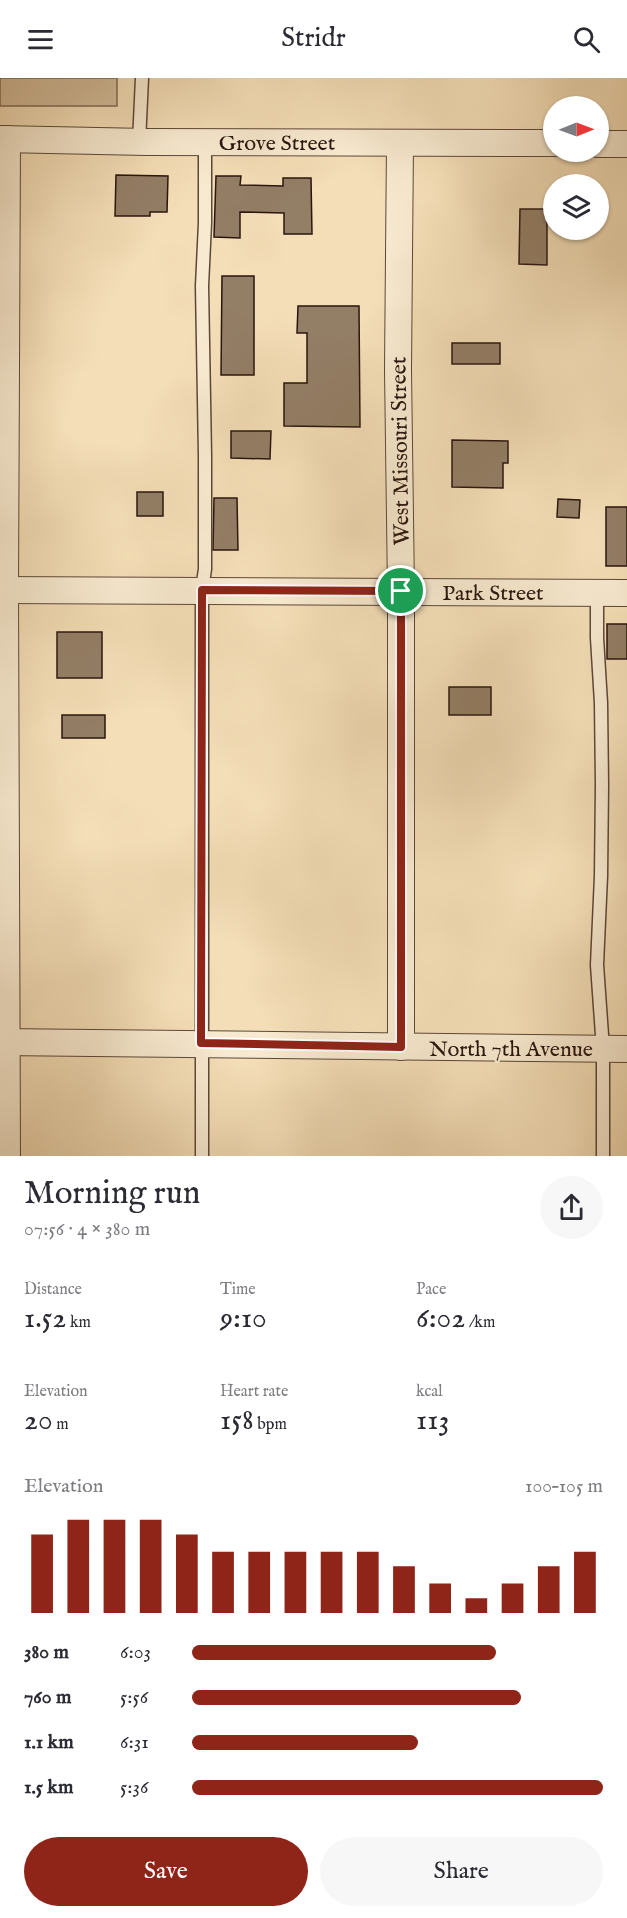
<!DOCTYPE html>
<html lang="en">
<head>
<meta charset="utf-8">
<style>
  :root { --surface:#fff; --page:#f7f7f7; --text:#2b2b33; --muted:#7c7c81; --accent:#8f2418 }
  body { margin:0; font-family:"IM FELL English",serif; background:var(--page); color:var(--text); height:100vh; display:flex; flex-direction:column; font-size:22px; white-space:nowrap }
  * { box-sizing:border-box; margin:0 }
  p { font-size:20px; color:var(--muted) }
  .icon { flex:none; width:33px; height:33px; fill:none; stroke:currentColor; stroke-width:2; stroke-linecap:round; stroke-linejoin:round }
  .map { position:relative; height:1078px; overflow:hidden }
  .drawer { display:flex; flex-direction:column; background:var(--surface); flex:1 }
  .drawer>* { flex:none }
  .needle { width:39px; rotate:89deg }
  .tools { position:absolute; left:543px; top:18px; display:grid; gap:12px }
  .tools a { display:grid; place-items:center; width:66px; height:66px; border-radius:50%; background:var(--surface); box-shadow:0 2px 4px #0004; font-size:30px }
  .pin { position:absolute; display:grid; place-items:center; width:51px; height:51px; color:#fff; margin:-26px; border:3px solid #fff; border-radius:50%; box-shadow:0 2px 6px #0007 }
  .round { display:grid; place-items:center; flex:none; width:63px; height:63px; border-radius:32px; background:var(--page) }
  .headline { display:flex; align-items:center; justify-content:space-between; height:102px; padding:0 24px }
  h1 { font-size:33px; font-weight:600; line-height:45px }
  .metrics { display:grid; grid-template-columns:repeat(3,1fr); gap:9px; height:102px; padding:6px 24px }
  .metrics div { display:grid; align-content:center }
  .metrics b { font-size:30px; font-weight:600 }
  .metrics small { font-size:16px; font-weight:400 }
  .metrics p { font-size:16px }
  .chart { height:168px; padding:12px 24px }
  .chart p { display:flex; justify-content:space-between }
  .chart svg { width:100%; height:108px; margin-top:6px; stroke:var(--accent); stroke-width:6 }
  .cta { display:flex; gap:12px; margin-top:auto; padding:12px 24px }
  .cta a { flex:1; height:69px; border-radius:36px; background:var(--accent); color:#fff; font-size:24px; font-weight:600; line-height:69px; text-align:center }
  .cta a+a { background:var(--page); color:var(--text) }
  ul { padding:0 24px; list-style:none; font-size:20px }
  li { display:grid; grid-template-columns:96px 72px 1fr; align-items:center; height:45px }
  li i { height:15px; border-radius:8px; background:var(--accent) }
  header { display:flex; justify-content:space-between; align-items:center; height:78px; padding:0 24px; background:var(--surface); font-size:27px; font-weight:600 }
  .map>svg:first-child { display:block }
</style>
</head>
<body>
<header><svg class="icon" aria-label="menu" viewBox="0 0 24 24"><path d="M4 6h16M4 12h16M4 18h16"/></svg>Stridr<svg class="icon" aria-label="search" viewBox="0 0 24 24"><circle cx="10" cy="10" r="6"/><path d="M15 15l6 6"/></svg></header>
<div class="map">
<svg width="627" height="1078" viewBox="0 0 627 1078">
  <rect width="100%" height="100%" fill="#f4deb7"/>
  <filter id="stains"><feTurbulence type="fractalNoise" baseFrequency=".00333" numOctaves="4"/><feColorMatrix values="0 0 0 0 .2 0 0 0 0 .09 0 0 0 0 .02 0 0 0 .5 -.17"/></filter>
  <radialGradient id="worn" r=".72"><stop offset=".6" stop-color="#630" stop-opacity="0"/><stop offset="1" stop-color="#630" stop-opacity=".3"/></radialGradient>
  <!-- green -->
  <rect fill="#d2bc9a" stroke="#7e6954" stroke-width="1.5" x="0" y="0" width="117" height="28"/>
  <!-- building -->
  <g fill="#937e66" stroke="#2a160f" stroke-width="1.5">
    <path d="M116 97 168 98 167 134H150V138H115Z"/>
    <path d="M216 98H241L240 107 283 108V100H311L312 156H284V135L240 134V160L214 159Z"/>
    <path d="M520 131H547V187L519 186Z"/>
    <path d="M222 198H254V297H221Z"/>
    <path d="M298 228H359L360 349 284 348V305H307V255H297Z"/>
    <rect x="452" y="265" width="48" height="21"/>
    <path d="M231 353H271L270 381 231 380Z"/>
    <path d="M452 362 508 363V385H503V410L452 409Z"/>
    <rect x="137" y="414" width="26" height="24"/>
    <path d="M214 420H237L238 472H213Z"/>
    <path d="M558 421 580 422 579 440 557 439Z"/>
    <rect x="606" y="429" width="21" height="59"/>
    <rect x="607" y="546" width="20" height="35"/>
    <rect x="57" y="554" width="45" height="46"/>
    <rect x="449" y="609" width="42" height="28"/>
    <rect x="62" y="637" width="43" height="23"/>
  </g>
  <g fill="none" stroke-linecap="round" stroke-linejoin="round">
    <!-- lane casing -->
    <g stroke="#5c4839" stroke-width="15">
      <g id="lane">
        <path d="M139 64 142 0"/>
        <path d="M597 514V560L601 625 602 707 601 798 597 887 603 971V1078"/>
        <path d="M202 1078V511L205 491V378L202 208 205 145V64"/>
      </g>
    </g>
    <!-- street casing -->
    <g stroke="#5c4839" stroke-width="28">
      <g id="street">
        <path d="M0 61 147 64 554 65"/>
        <path d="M7 61 5 512 7 1078"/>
        <path d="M400 65 398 292 401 513V969"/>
        <path d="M598 66H627"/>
        <path d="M0 512 627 515"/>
        <path d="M0 964 627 971"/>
      </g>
    </g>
    <!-- lane -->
    <use href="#lane" stroke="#f8ead0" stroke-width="12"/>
    <!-- street -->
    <use href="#street" stroke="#f8ead0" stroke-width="26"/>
  </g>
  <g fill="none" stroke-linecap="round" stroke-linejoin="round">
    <!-- route casing -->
    <g stroke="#fff" stroke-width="12">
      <path id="route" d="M202 512 401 513V969L201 965Z"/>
    </g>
    <!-- route -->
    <use href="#route" stroke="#8f2418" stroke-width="8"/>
  </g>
  <g text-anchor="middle" stroke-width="4.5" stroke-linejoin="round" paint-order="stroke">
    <!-- street labels -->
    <g font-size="22" fill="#2a160f" stroke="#f8ead0">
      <text x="277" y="72">Grove Street</text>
      <text transform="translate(399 373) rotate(-91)" y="8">West Missouri Street</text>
      <text x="493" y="522">Park Street</text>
      <text x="511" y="978">North 7th Avenue</text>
    </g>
  </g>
  <rect width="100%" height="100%" filter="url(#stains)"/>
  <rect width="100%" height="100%" fill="url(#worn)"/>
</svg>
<div class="tools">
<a><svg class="needle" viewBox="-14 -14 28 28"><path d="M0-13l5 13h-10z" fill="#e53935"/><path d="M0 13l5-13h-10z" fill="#7c7c81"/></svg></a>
<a><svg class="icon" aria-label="layers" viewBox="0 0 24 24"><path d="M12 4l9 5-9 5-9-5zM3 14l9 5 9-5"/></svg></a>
</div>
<div class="pin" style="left:401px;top:513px;background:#1e9e55"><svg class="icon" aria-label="arrive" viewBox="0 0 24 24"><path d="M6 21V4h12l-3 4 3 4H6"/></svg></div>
</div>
<section class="drawer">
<div class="headline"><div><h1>Morning run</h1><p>07:56 · 4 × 380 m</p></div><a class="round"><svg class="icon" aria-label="share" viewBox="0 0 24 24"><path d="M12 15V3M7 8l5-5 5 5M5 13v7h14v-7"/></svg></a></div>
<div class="metrics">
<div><p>Distance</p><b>1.52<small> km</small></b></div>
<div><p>Time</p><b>9:10</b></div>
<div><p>Pace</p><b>6:02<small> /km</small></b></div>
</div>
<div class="metrics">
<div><p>Elevation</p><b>20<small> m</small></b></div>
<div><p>Heart rate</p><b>158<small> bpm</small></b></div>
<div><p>kcal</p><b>113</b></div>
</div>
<div class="chart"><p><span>Elevation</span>100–105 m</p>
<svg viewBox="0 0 160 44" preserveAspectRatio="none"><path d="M5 44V12M15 44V6M25 44V6M35 44V6M45 44V12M55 44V19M65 44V19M75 44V19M85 44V19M95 44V19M105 44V25M115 44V32M125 44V38M135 44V32M145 44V25M155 44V19"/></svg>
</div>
<ul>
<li><b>380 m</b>6:03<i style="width:74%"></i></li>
<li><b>760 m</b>5:56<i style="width:80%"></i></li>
<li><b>1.1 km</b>6:31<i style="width:55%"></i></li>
<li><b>1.5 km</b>5:36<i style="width:100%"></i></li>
</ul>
<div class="cta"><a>Save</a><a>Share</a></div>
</section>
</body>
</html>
